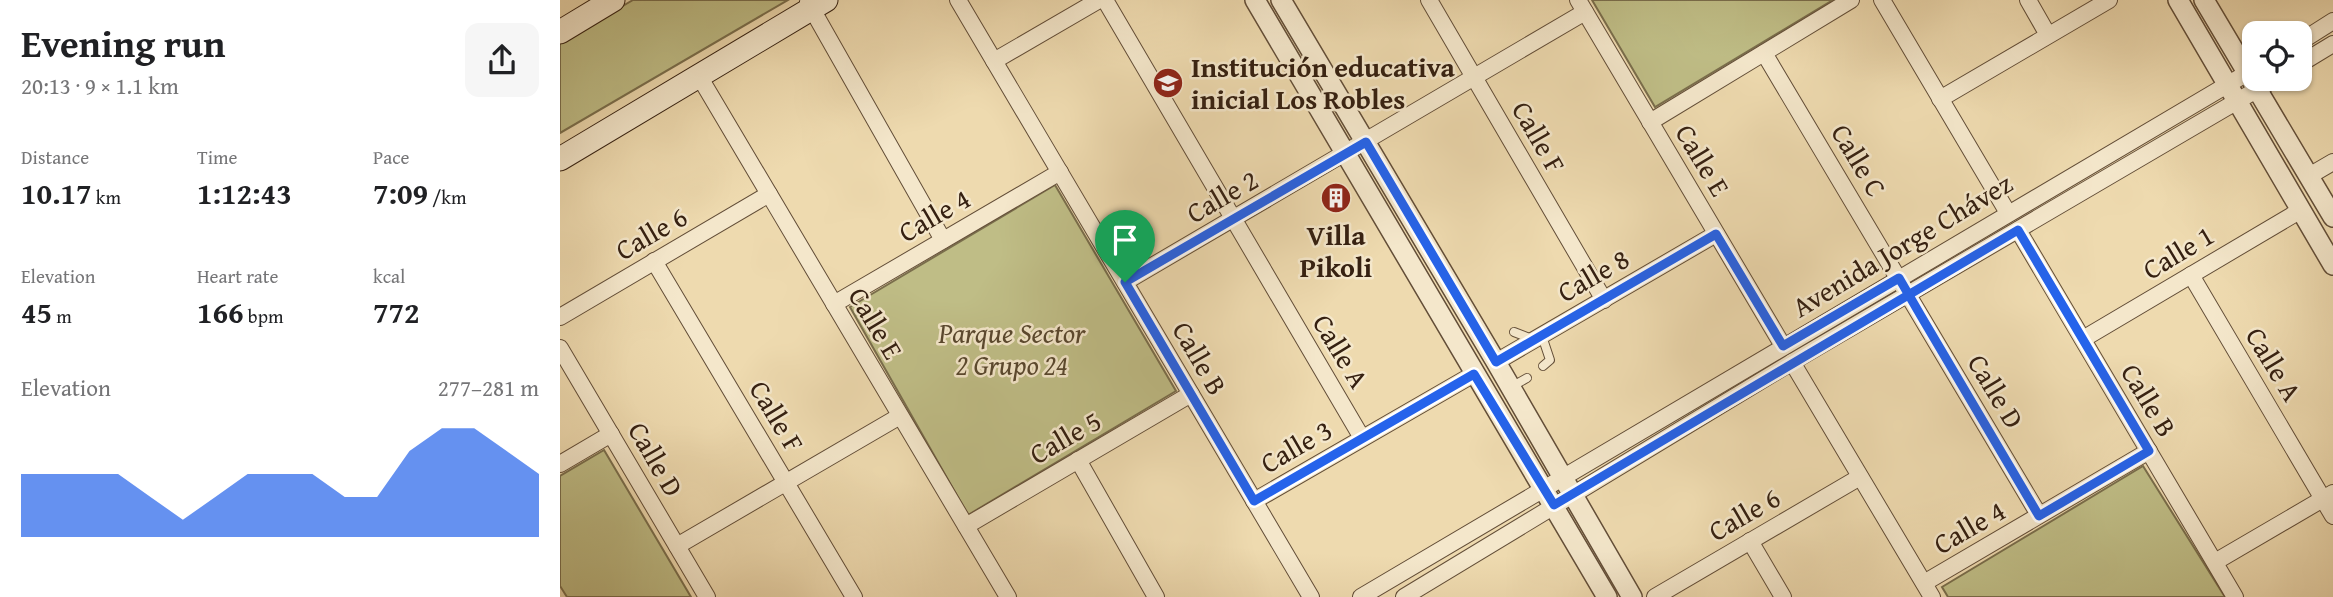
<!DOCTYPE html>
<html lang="en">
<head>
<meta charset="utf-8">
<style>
  :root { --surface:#fff; --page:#f6f6f6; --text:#202124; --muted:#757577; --accent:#2563eb }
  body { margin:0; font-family:"Gentium Book Plus",serif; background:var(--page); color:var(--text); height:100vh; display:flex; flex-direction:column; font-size:26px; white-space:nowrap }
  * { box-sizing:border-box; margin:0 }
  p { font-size:23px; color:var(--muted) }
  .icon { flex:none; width:38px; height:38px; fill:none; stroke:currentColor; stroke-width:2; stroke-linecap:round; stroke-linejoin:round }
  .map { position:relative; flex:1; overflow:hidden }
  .panel { display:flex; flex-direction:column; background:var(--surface); width:560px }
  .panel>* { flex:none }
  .buttons { position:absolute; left:1682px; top:21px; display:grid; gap:14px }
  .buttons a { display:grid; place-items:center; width:70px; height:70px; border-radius:14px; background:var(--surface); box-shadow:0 2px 5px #0004; font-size:35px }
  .pin { position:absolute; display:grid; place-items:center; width:60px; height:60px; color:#fff; margin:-72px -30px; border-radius:50% 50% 50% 0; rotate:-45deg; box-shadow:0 0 7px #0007 }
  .pin .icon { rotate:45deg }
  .round { display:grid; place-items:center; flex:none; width:74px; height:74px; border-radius:14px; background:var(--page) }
  .summary { display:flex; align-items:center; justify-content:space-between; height:119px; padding:0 21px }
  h1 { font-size:38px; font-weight:700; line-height:52px }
  .metrics { display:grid; grid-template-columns:repeat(3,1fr); gap:10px; height:119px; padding:7px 21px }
  .metrics div { display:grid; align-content:center }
  .metrics b { font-size:30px; font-weight:700 }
  .metrics small { font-size:19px; font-weight:400 }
  .metrics p { font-size:19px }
  .chart { height:196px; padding:14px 21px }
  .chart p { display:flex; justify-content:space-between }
  .chart svg { width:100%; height:126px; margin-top:7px; fill:var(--accent); opacity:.7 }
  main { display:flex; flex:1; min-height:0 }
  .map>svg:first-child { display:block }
</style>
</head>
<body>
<main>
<section class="panel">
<div class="summary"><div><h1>Evening run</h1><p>20:13 · 9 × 1.1 km</p></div><a class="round"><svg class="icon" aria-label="share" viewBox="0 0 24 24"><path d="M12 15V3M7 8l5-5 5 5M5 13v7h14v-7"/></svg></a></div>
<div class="metrics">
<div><p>Distance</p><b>10.17<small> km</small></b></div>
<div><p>Time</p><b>1:12:43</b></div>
<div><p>Pace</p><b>7:09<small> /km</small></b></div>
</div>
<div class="metrics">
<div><p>Elevation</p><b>45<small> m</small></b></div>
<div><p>Heart rate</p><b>166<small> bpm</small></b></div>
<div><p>kcal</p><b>772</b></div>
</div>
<div class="chart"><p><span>Elevation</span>277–281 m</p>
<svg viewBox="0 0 160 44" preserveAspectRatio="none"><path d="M0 44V22L10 22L20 22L30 22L40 30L50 38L60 30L70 22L80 22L90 22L100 30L110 30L120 14L130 6L140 6L150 14L160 22V44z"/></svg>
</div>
</section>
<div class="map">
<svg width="1773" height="597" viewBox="0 0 1773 597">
  <rect width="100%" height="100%" fill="#eedaaf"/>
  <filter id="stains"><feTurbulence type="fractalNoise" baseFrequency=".00286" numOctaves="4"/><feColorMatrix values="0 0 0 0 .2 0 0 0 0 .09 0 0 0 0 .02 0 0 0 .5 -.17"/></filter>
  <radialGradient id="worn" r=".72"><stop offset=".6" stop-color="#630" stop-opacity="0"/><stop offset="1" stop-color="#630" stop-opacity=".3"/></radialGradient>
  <!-- green -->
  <g fill="#bfbd86" stroke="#7a6e4c" stroke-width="2">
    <path d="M73 0H228L0 133V43Z"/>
    <path d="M1032 0H1273L1095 107Z"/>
    <path d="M495 185 616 391 408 515 290 307Z"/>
    <path d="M44 450 131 597H7L0 586V476Z"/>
    <path d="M1583 466 1665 597H1388L1382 587Z"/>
  </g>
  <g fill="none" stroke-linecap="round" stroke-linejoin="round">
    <!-- service casing -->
    <g stroke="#634e38" stroke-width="10">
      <g id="service">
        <path d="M954 332 972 339"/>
        <path d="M982 336 990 360 983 366"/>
        <path d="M951 387 967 378"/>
      </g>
    </g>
    <!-- minor casing -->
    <g stroke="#634e38" stroke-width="18">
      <g id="minor">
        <path d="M398 0 751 597"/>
        <path d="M545 0 802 438"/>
        <path d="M869 0 1044 300"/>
        <path d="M1018 0 1223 346"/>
        <path d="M1322 0 1448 213"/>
        <path d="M1468 0 1488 35"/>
        <path d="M248 2 383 240"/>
        <path d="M1740 42 1773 21"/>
        <path d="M1204 53 1479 515"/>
        <path d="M434 61 539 0"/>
        <path d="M1740 64 1773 44"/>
        <path d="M139 76 448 597"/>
        <path d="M1380 99 1549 0"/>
        <path d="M1090 122 1291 0"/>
        <path d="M1749 176 1773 162"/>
        <path d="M1458 230 1675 597"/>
        <path d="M94 261 294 597"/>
        <path d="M1631 275 1773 516"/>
        <path d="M565 282 1025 12"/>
        <path d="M274 304 500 172"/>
        <path d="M0 317 209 194"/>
        <path d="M1523 339 1741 210"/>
        <path d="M0 348 147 597"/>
        <path d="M936 362 1156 234"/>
        <path d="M1232 362 1372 597"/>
        <path d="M518 460 596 597"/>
        <path d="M0 464 51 434"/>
        <path d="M694 501 914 374"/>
        <path d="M406 526 631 394"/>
        <path d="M1190 541 1223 597"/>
        <path d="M117 546 340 416"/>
        <path d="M1655 562 1773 493"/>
        <path d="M1364 583 1589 451"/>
        <path d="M801 597 1694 69"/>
        <path d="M844 597 1232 362 1715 79"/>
        <path d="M1095 597 1300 477"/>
      </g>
    </g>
    <!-- tertiary casing -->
    <g stroke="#634e38" stroke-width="22">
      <g id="tertiary">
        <path d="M695 0 1047 597"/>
        <path d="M721 0 936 362 1072 597"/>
        <path d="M1618 0 1773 265"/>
        <path d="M1644 0 1773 217"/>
      </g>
    </g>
    <!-- secondary casing -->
    <g stroke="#352011" stroke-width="25">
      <g id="secondary">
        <path d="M0 32 53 0"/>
        <path d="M0 159 266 0"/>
      </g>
    </g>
    <!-- service -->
    <use href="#service" stroke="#f4e7cb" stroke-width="8"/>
    <!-- minor -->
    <use href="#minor" stroke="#f4e7cb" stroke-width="16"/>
    <!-- tertiary -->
    <use href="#tertiary" stroke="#f4e7cb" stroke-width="19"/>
    <!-- secondary -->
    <use href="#secondary" stroke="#f4e7cb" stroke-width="23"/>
  </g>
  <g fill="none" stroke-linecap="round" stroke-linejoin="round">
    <!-- route casing -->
    <g stroke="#fff" stroke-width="14">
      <path id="route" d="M565 282 694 501 914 374 994 505 1458 230 1589 451 1479 516 1361 316 1339 278 1223 346 1156 234 936 362 806 142 565 282"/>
    </g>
    <!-- route -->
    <use href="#route" stroke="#2563eb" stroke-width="9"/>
  </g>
  <!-- icons -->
  <defs>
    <g id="school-disc" transform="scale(1.575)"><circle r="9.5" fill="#8f2418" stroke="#f4e7cb"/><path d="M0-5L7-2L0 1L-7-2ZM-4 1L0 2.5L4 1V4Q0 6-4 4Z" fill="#fff"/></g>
    <g id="building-disc" transform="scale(1.575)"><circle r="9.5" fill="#8f2418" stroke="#f4e7cb"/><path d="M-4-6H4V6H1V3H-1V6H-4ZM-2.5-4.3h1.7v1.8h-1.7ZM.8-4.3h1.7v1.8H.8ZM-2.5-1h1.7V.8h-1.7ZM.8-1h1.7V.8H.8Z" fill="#fff"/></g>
  </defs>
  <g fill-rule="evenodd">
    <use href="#school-disc" x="608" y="83"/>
    <use href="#building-disc" x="776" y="198"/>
  </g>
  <g text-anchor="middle" stroke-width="5" stroke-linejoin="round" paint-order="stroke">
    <!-- poi labels -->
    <g font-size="28" font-weight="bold" fill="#352011" stroke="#f4e7cb" text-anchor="start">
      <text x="631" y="77">Institución educativa<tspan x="631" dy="32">inicial Los Robles</tspan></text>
      <text x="776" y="245" text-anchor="middle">Villa<tspan x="776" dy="32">Pikoli</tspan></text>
    </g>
    <!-- street labels -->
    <g font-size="28" fill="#352011" stroke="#f4e7cb">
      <text transform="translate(979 137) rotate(60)" y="10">Calle F</text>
      <text transform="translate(1143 160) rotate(59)" y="10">Calle E</text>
      <text transform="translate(1299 160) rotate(59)" y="10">Calle C</text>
      <text transform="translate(662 196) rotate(-30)" y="10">Calle 2</text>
      <text transform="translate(374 215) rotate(-30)" y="10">Calle 4</text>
      <text transform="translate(91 233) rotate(-30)" y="10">Calle 6</text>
      <text transform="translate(1342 245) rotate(-31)" y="10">Avenida Jorge Chávez</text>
      <text transform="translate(1618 252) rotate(-31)" y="10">Calle 1</text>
      <text transform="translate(1033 275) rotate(-30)" y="10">Calle 8</text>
      <text transform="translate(316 323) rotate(59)" y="10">Calle E</text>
      <text transform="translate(781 351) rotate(59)" y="10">Calle A</text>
      <text transform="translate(640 358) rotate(60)" y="10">Calle B</text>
      <text transform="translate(1714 364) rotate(59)" y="10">Calle A</text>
      <text transform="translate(1436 391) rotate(59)" y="10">Calle D</text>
      <text transform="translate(1589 400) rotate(59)" y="10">Calle B</text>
      <text transform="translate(217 416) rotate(59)" y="10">Calle F</text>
      <text transform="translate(505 437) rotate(-30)" y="10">Calle 5</text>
      <text transform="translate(736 446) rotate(-30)" y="10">Calle 3</text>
      <text transform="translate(96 459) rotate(60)" y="10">Calle D</text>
      <text transform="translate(1184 514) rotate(-30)" y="10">Calle 6</text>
      <text transform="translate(1409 527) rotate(-30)" y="10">Calle 4</text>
    </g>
    <!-- park labels -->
    <g font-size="28" font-style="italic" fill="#58472e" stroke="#f4e7cb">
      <text x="452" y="343">Parque Sector<tspan x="452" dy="32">2 Grupo 24</tspan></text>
    </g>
  </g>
  <rect width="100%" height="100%" filter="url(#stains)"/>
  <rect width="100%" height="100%" fill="url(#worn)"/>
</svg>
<div class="buttons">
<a><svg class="icon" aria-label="locate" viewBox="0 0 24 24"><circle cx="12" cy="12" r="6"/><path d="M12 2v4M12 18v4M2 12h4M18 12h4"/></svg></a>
</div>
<div class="pin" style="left:565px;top:282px;background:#1e9e55"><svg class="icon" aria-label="arrive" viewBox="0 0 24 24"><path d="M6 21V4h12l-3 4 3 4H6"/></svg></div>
</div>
</main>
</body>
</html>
